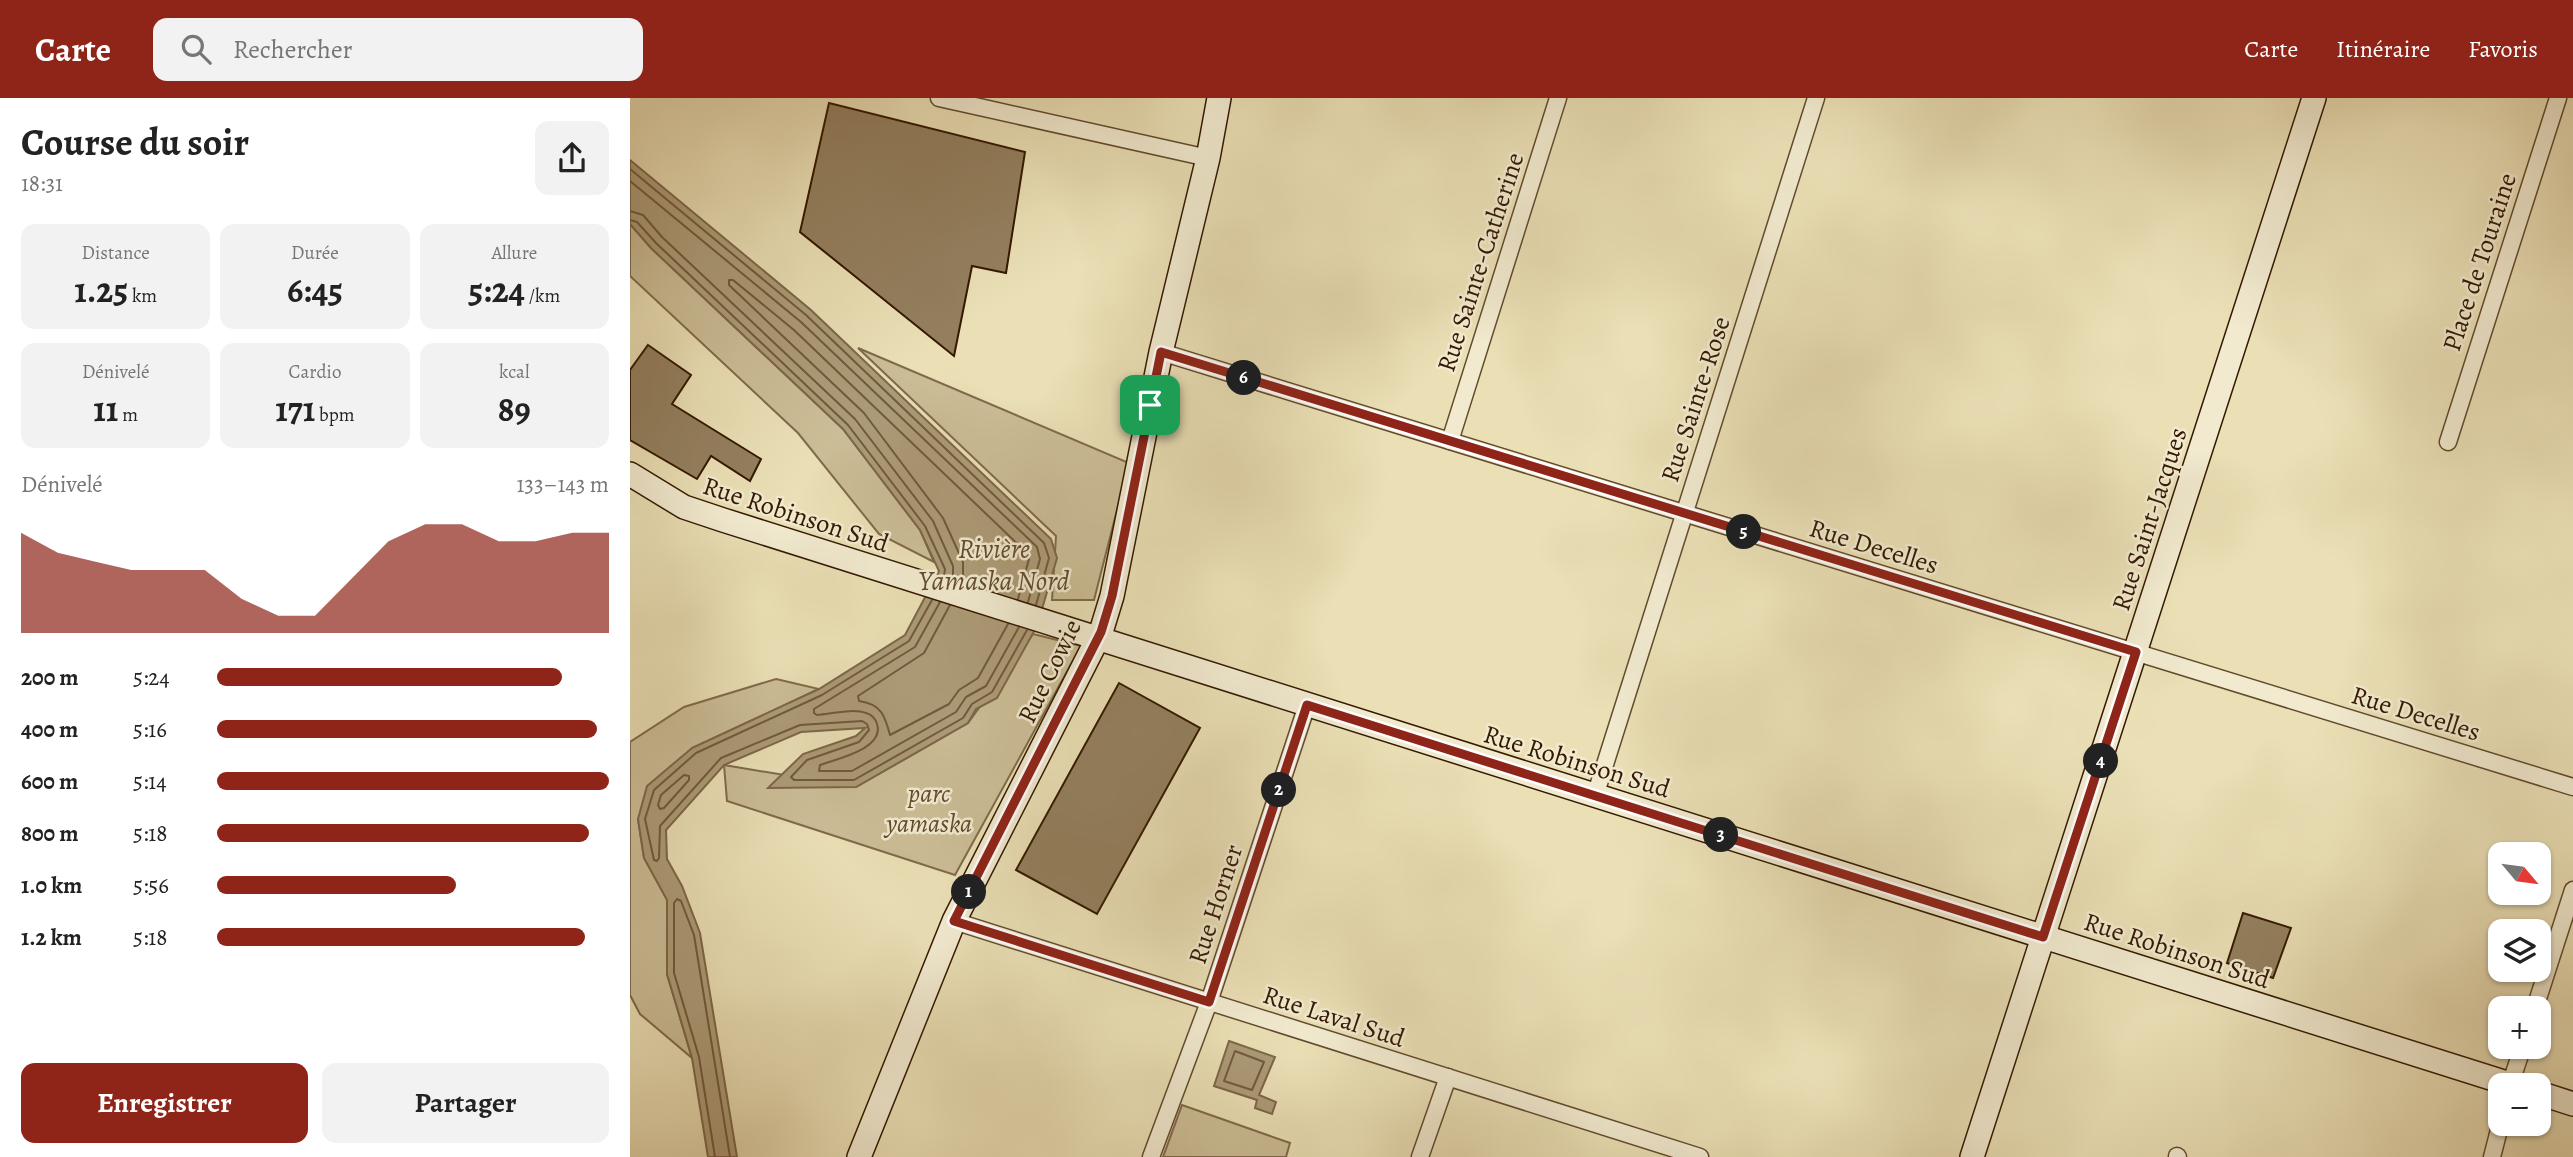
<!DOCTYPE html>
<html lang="fr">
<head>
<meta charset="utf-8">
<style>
  :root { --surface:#fff; --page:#f2f2f2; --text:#222; --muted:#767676; --accent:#8f2418 }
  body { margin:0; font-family:Alegreya,serif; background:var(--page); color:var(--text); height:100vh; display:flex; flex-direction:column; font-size:26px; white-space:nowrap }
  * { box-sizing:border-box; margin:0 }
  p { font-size:23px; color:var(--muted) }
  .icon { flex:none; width:38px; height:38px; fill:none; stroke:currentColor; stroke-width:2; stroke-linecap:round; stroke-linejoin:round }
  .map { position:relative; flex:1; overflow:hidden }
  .panel { display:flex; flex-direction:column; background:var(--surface); width:630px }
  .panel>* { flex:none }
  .needle { width:46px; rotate:119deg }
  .tools { position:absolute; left:1858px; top:744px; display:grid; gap:14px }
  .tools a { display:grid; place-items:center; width:63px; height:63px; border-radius:14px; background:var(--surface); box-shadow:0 2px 5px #0004; font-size:35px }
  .pin { position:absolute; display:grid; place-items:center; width:60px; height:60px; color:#fff; margin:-30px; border-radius:14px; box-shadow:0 4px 10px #0006 }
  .km { position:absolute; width:35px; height:35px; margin:-18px; border-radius:50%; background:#222; color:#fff; font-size:19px; line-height:35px; text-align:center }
  .round { display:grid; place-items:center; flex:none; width:74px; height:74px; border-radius:14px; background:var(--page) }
  .overview { display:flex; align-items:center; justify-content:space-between; height:119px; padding:0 21px }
  h1 { font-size:38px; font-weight:600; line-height:52px }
  .metrics { display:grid; grid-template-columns:repeat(3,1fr); gap:10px; height:119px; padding:7px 21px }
  .metrics div { display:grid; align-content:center; border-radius:14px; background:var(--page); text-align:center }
  .metrics b { font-size:35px; font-weight:600 }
  .metrics small { font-size:19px; font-weight:400 }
  .metrics p { font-size:19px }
  .chart { height:196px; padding:14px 21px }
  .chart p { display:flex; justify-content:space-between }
  .chart svg { width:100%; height:126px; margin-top:7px; fill:var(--accent); opacity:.7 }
  .action { display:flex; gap:14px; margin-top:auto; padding:14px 21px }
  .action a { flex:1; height:80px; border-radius:14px; background:var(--accent); color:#fff; font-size:28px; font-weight:600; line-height:80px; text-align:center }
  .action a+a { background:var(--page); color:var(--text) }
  ul { padding:0 21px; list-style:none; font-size:23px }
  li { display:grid; grid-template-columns:112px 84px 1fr; align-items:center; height:52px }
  li i { height:18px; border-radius:9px; background:var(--accent) }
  header { display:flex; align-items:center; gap:42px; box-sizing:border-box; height:98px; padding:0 35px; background:var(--accent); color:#fff }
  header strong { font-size:33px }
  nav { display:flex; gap:38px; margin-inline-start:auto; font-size:24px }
  .search { width:490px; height:63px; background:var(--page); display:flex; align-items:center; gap:18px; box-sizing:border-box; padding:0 24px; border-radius:14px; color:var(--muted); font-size:26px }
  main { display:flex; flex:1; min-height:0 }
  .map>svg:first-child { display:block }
</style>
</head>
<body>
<header>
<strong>Carte</strong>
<div class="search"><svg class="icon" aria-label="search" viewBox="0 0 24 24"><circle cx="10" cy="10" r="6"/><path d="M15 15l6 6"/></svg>Rechercher</div>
<nav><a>Carte</a><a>Itinéraire</a><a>Favoris</a></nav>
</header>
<main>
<section class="panel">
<div class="overview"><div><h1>Course du soir</h1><p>18:31</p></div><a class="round"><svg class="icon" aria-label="share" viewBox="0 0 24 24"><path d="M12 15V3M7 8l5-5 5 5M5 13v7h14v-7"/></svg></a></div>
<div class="metrics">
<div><p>Distance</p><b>1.25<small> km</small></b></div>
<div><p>Durée</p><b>6:45</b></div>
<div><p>Allure</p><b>5:24<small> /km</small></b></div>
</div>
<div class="metrics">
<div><p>Dénivelé</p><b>11<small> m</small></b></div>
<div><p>Cardio</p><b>171<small> bpm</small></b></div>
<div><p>kcal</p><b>89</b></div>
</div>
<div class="chart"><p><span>Dénivelé</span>133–143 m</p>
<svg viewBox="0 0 160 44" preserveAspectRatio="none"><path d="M0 44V9L10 16L20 19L30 22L40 22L50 22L60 32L70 38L80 38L90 25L100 12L110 6L120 6L130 12L140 12L150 9L160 9V44z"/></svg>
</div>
<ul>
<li><b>200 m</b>5:24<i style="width:88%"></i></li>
<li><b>400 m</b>5:16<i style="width:97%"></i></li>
<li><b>600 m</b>5:14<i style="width:100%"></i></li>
<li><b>800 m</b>5:18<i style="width:95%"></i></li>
<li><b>1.0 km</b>5:56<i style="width:61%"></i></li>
<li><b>1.2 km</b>5:18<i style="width:94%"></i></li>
</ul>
<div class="action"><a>Enregistrer</a><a>Partager</a></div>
</section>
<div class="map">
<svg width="1943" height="1059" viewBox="0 0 1943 1059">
  <rect width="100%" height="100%" fill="#eadfb5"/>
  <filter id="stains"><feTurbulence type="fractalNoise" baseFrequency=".00286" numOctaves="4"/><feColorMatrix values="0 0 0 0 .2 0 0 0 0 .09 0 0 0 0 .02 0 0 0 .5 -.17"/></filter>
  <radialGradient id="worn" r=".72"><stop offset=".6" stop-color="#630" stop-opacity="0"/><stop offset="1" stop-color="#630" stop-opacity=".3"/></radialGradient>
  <!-- green -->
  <g fill="#cbbd96" stroke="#806a4b" stroke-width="2">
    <path d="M0 126 21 150 213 331 290 432 304 464 249 436 168 335 0 178Z"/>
    <path d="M228 250 499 365 464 502H422L426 438Z"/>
    <path d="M403 536 451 548 325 777 97 703 94 667 226 689 338 625Z"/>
    <path d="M146 581 189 591 62 650 8 721 14 760 37 801V876L62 960 10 916 0 897V644L54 609Z"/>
    <path d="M552 1007 660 1045 656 1059H533Z"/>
  </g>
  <!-- water -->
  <g fill="#ac9b77" stroke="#7c6747" stroke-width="2">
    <path d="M0 62 181 212 421 441 427 460 407 528 367 600 346 611 338 625 226 689 138 690 173 656 226 638 235 630 171 634 94 667 36 732 37 761 52 788 70 835 107 1059H78L62 960 37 876V802L14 760 8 721 17 688 62 650 189 591 275 537 309 473 290 432 213 331 21 150 0 126Z"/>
    <path d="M599 943 645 959 629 997 646 1004 642 1016 625 1010 627 1002 584 988Z"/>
  </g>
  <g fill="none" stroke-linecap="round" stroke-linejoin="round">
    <!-- shore -->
    <g stroke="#705a3c" stroke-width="2">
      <path d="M0 71 176 217 414 445 419 460 406 507"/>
      <path d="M0 83 171 224 407 449 410 461 398 504"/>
      <path d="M0 113 13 117 32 139 225 321 303 423 323 468V481"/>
      <path d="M0 122 7 124 26 145 218 327 295 428 315 471 314 478"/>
      <path d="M333 484V464L313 420 234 315 99 187V182H103L164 232 397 455 399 461 388 501"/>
      <path d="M302 502 279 543 192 597 66 655 24 692 15 721 24 762 27 763 29 760 30 728 91 660 170 627 232 623 237 626 239 632 229 644 177 662 161 679 164 682H224L333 620 342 606 362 594 397 532"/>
      <path d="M310 504 285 549 184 611V615L187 617C201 616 223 610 236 615 241 616 246 621 247 626 255 651 206 661 190 667L189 673H222L326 614 336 599 356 588 389 529"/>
      <path d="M320 507 294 555 228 598 229 603C252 606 255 619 260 637L319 606 329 592 348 580 378 526"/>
      <path d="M54 677 59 678V682L34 710 30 711 28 707 31 697Z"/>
      <path d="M605 953 634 964 622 992 594 983Z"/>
      <path d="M85 1059 69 959 44 875V805L47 801 51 803 64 837 100 1059"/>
    </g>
  </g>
  <!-- building -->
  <g fill="#937f5e" stroke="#341800" stroke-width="2">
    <path d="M199 5 395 54 376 175 342 168 324 258 170 134Z"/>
    <path d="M18 247 61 277 42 306 131 361 120 383 81 358 67 381 0 342V272Z"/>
    <path d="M489 585 570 630 467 816 386 772Z"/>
    <path d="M1613 815 1661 830 1643 880 1597 865Z"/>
  </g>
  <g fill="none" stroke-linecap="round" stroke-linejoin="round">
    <!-- street casing -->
    <g stroke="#624a2d" stroke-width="19">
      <g id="street">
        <path d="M309 0 578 60"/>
        <path d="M531 254 1943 689"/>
        <path d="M820 343 928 0"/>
        <path d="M1818 344 1928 0"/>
        <path d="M965 698 1186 0"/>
        <path d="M324 823 1070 1059"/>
        <path d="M1905 910 1943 792"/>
        <path d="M1880 987 1893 948"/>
        <path d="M1547 1058 1548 1059"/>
        <path d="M521 1059 579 904 677 607"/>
        <path d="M790 1059 818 979"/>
        <path d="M1862 1059 1871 1024"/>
      </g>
    </g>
    <!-- secondary casing -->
    <g stroke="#341800" stroke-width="26">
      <g id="secondary">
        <path d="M0 376 54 409 93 422 1883 987"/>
        <path d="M1909 995 1943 1006"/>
        <path d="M229 1059 324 823 471 534 482 498 531 254 578 60 589 0"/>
        <path d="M1342 1059 1684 0"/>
      </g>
    </g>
    <!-- street -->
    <use href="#street" stroke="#f1eacf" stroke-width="16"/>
    <!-- secondary -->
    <use href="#secondary" stroke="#f1eacf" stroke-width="23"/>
  </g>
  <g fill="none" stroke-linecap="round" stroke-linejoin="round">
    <!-- route casing -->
    <g stroke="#fff" stroke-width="14">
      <path id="route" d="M531 254 1506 554 1413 839 677 607 579 904 324 823 471 534 482 498Z"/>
    </g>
    <!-- route -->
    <use href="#route" stroke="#8f2418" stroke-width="9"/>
  </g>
  <g text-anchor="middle" stroke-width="5" stroke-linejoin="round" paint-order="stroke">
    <!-- street labels -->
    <g font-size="26" fill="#341800" stroke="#f1eacf">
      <text transform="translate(850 164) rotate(-72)" y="9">Rue Sainte-Catherine</text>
      <text transform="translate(1849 164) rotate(-72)" y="9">Place de Touraine</text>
      <text transform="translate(1065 301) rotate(-72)" y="9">Rue Sainte-Rose</text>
      <text transform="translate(166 416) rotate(18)" y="9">Rue Robinson Sud</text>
      <text transform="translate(1519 421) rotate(-72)" y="9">Rue Saint-Jacques</text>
      <text transform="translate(1244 448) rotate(17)" y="9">Rue Decelles</text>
      <text transform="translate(419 573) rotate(-64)" y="9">Rue Cowie</text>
      <text transform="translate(1786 615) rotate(17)" y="9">Rue Decelles</text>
      <text transform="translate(947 663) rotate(17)" y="9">Rue Robinson Sud</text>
      <text transform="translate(585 806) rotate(-72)" y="9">Rue Horner</text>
      <text transform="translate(1547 852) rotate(18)" y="9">Rue Robinson Sud</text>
      <text transform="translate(704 918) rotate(18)" y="9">Rue Laval Sud</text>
    </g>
    <!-- park labels -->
    <g font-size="26" font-style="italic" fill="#614a2d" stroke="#f1eacf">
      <text x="299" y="704">parc<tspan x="299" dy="30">yamaska</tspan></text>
    </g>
    <!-- water labels -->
    <g font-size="28" font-style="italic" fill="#644c30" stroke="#f1eacf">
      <text x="364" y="460">Rivière<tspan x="364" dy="32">Yamaska Nord</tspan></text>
    </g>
  </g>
  <rect width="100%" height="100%" filter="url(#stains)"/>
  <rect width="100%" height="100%" fill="url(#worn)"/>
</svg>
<div class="tools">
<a><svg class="needle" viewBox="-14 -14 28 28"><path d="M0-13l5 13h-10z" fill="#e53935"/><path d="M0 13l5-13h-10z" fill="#767676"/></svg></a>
<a><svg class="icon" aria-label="layers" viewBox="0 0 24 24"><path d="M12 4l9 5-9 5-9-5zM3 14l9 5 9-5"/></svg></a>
<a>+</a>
<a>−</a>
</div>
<div class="pin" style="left:520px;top:307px;background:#1e9e55"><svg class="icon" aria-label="arrive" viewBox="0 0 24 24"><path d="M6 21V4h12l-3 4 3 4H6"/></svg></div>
<b class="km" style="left:339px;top:794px">1</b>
<b class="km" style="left:649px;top:692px">2</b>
<b class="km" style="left:1091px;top:737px">3</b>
<b class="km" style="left:1471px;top:663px">4</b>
<b class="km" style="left:1114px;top:434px">5</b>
<b class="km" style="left:614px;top:280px">6</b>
</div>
</main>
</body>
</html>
